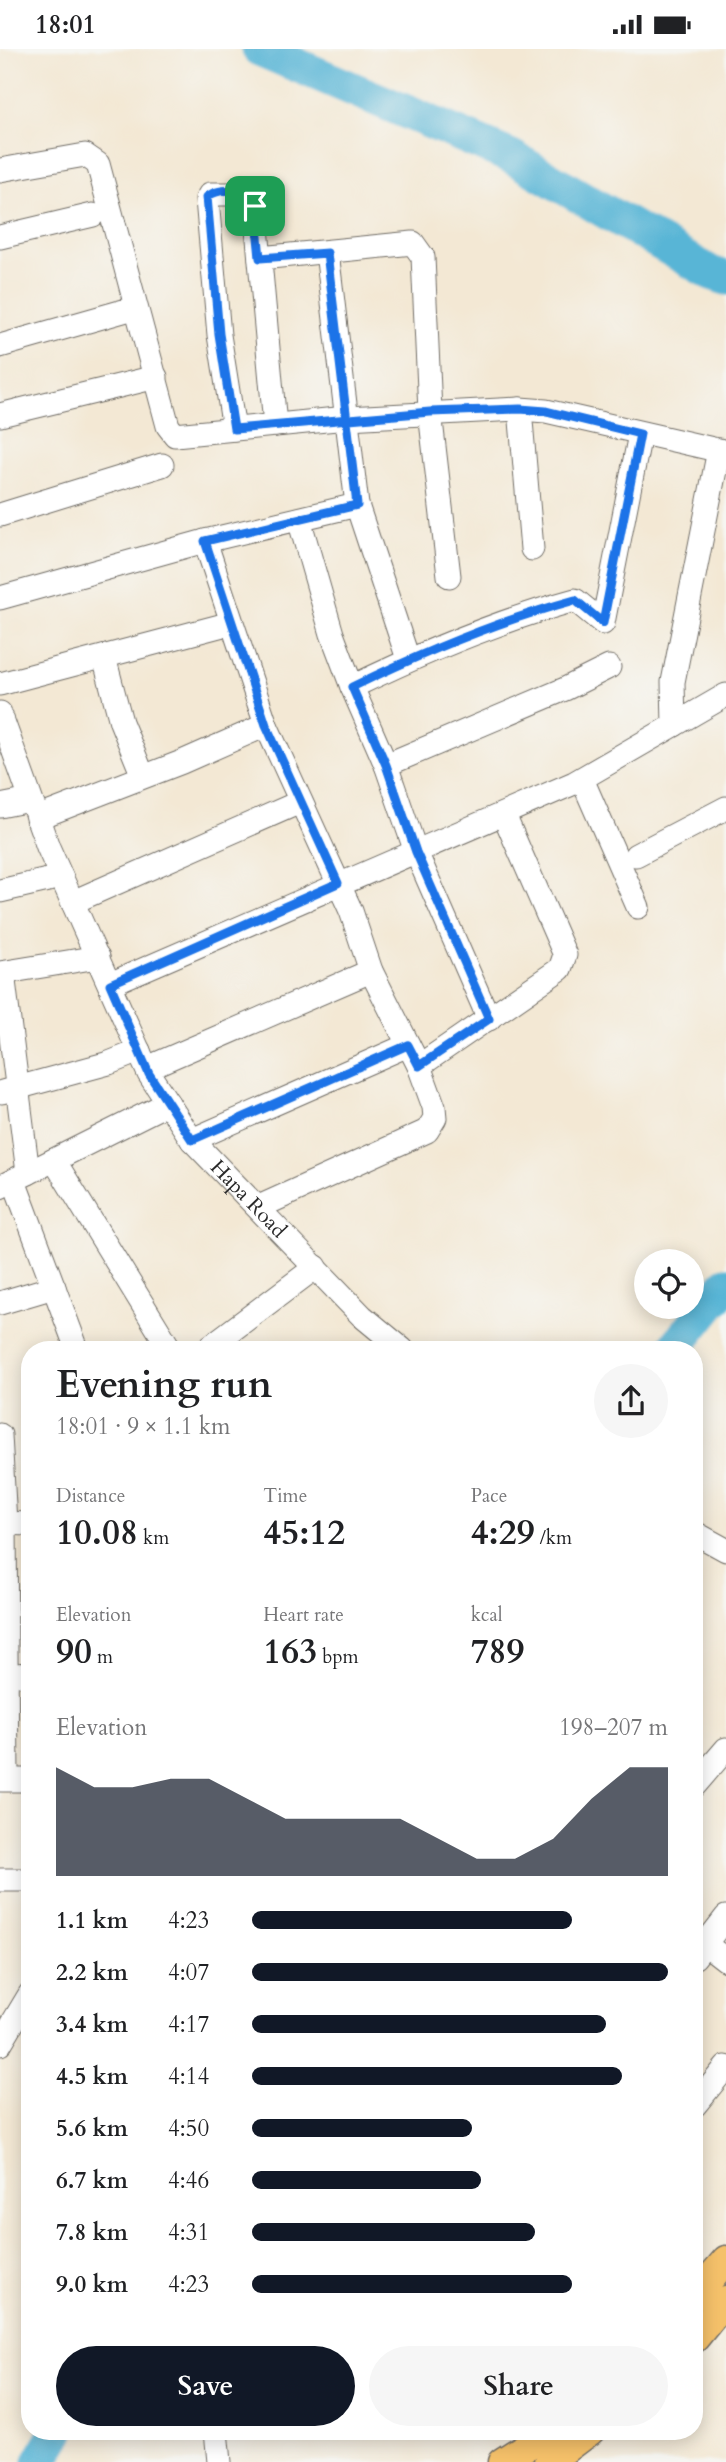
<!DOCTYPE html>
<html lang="en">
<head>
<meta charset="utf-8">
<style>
  :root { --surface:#fff; --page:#f6f6f6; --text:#202124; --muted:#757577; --accent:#111827 }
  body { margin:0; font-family:Cardo,serif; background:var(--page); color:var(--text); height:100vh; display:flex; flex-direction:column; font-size:26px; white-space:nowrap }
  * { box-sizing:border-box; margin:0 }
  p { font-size:23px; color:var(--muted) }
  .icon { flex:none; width:38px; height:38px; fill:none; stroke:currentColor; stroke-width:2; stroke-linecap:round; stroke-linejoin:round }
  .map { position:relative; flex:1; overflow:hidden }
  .side { position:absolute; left:21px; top:1292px; width:682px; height:1099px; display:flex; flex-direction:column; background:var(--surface); border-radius:28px; box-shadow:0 4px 18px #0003 }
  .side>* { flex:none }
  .controls { position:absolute; left:634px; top:1200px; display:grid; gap:14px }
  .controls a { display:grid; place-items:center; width:70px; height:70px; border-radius:50%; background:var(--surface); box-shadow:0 4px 18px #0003; font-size:35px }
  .pin { position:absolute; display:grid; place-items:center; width:60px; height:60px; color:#fff; margin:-30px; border-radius:14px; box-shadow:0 4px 10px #0006 }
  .round { display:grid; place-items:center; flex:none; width:74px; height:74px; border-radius:37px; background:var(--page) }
  .headline { display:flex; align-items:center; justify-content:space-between; height:119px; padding:0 35px }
  h1 { font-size:38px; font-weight:600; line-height:52px }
  .figures { display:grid; grid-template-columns:repeat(3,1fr); gap:10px; height:119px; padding:7px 35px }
  .figures div { display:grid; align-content:center }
  .figures b { font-size:35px; font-weight:600 }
  .figures small { font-size:19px; font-weight:400 }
  .figures p { font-size:19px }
  .chart { height:196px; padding:14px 35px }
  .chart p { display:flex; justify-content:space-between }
  .chart svg { width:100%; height:126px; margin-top:7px; fill:var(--accent); opacity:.7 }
  .cta { display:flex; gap:14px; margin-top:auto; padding:14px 35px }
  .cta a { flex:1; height:80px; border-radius:42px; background:var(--accent); color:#fff; font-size:28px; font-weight:600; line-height:80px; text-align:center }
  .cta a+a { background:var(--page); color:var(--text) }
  ul { padding:0 35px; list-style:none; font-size:23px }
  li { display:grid; grid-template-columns:112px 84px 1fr; align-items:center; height:52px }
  li i { height:18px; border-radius:9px; background:var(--accent) }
  .status { display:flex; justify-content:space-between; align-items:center; height:49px; padding:0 35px; background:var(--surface); direction:ltr }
  .status svg { height:19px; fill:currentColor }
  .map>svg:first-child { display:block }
</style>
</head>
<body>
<div class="status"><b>18:01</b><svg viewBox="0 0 49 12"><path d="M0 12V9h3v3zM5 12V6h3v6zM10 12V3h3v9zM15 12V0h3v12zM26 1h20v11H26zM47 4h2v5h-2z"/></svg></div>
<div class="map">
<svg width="726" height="2413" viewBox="0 0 726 2413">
  <rect width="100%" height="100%" fill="#f6f6f2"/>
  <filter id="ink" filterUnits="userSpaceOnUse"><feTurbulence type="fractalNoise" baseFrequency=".0143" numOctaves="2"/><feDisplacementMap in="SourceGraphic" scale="14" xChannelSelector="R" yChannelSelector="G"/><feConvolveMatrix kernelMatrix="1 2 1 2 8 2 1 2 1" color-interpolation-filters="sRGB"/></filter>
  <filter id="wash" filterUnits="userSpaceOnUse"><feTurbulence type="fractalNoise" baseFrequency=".00686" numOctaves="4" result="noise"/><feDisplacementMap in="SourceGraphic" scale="28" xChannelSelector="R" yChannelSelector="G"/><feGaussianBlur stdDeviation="1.57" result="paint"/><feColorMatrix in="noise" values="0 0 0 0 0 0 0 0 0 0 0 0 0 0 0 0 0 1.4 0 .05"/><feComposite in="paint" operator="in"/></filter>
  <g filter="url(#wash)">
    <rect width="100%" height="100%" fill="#f3e8d4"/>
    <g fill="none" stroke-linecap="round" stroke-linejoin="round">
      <!-- river -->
      <g stroke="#58b5d6" stroke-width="35">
        <path d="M259 0 512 108 711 224 726 229"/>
        <path d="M674 1300 726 1235"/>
        <path d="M40 2413 58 2382"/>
      </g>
    </g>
  </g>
  <g filter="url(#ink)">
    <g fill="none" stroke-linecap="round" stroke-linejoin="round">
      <!-- minor casing -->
      <g stroke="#716d66" stroke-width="25">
        <g id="minor">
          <path d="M0 121 85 106 98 115 168 377 175 386 347 369 520 360 546 362 726 403"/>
          <path d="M0 188 93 166"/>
          <path d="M327 203 357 456 408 610"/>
          <path d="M260 209 413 194 423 208 430 363 449 527"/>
          <path d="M0 297 127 261"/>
          <path d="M520 360 532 500"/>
          <path d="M0 366 156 328"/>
          <path d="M234 380 219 286 207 150 210 145H248L255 157 275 376"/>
          <path d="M0 466 162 416"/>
          <path d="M299 470 332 585 352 638 386 716 416 803 489 970"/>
          <path d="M205 492 266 676 351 862 371 922 419 1017 434 1058 435 1069 427 1082 259 1158"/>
          <path d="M0 549 205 492 357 456"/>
          <path d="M104 608 121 673 143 727"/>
          <path d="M0 635 231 574"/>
          <path d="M352 638C424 603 498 572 575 551L603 574 640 385"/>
          <path id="s1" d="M0 664 48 798 149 1025 192 1091 362 1267 402 1300"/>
          <path d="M674 676 673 633 719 401"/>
          <path d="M386 716 565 640 609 618"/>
          <path d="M582 730 638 858"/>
          <path d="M0 757 30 751"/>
          <path d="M37 769 182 713 266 676"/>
          <path d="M636 806 726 759"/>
          <path d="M0 842 61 828"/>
          <path d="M73 853 300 753"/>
          <path d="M0 924 98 908"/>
          <path d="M3 924 28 1124"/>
          <path d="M110 935 574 734 726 646"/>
          <path d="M419 1017 560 920 565 906 504 766"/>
          <path d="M147 1019 371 922"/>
          <path d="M2 1043 109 1014 139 1002"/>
          <path d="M192 1091 408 996"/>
          <path d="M54 1111 170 1300"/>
          <path d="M14 1132 77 1300"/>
          <path d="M0 1138 168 1054"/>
          <path d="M0 1254 54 1238"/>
          <path d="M207 1300 316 1218"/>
          <path d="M0 1386 5 1474 7 1730"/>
          <path d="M0 1474 30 1475"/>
          <path d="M695 1484 726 1501"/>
          <path d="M0 1627 30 1625"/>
          <path d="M0 1731H30"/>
          <path d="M695 1736 726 1700"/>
          <path d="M0 1831H30"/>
          <path d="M695 1887 726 1911"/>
          <path d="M695 1908 726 1868"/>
          <path d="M0 1995 30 1945"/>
          <path d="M695 2056 726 2018"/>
          <path d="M216 2382 219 2413"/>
        </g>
      </g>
      <!-- major casing -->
      <g stroke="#716d66" stroke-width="31">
        <g id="major">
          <path d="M695 2247 726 2211"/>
          <path d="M695 2289 726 2251"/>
          <path d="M502 2413 551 2382"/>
          <path d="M549 2413 590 2382"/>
        </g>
      </g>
      <!-- minor -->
      <use href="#minor" stroke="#fff" stroke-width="23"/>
      <!-- major -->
      <use href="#major" stroke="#f5c16b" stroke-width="28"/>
    </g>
  </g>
  <g fill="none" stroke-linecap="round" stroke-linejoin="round" filter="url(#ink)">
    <!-- route casing -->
    <g stroke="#fff" stroke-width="14">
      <path id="route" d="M255 157 260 209 327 204 357 456 205 492 266 676 338 834 110 935 149 1025 192 1091 408 996 419 1017 489 970 416 803 386 716 352 638C424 603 498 572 575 551L603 574 640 385 546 362 520 360 430 363 234 380 219 285 207 148C220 137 249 140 255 157"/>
    </g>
    <!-- route -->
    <use href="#route" stroke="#1a73e8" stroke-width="9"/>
  </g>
  <g text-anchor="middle" stroke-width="5" stroke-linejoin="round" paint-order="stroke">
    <!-- street labels -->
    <g font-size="21" fill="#2b2b2b" stroke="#f6f6f2">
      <text dy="7" stroke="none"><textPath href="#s1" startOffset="551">Hapa Road</textPath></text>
    </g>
  </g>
</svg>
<div class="controls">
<a><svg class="icon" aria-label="locate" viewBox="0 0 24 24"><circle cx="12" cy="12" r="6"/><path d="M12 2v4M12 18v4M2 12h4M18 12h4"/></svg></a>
</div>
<div class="pin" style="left:255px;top:157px;background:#1e9e55"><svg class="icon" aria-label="arrive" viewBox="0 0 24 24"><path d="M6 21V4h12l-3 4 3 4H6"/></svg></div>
<section class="side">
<div class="headline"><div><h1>Evening run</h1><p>18:01 · 9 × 1.1 km</p></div><a class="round"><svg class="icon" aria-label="share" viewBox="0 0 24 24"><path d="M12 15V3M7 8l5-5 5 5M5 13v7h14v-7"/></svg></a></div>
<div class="figures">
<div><p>Distance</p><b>10.08<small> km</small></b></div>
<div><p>Time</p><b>45:12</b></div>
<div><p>Pace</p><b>4:29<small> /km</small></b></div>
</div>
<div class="figures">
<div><p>Elevation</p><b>90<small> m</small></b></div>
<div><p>Heart rate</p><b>163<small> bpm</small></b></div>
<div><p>kcal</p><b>789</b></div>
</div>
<div class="chart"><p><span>Elevation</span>198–207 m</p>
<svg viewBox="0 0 160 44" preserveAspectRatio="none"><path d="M0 44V6L10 13L20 13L30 10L40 10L50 17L60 24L70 24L80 24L90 24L100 31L110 38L120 38L130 31L140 17L150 6L160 6V44z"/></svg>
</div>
<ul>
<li><b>1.1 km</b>4:23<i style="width:77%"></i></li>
<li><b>2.2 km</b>4:07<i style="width:100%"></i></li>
<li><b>3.4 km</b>4:17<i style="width:85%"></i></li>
<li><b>4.5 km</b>4:14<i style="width:89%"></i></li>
<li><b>5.6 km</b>4:50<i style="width:53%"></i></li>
<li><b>6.7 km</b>4:46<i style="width:55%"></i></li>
<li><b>7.8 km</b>4:31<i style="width:68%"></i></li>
<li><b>9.0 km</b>4:23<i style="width:77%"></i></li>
</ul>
<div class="cta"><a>Save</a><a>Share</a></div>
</section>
</div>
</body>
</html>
